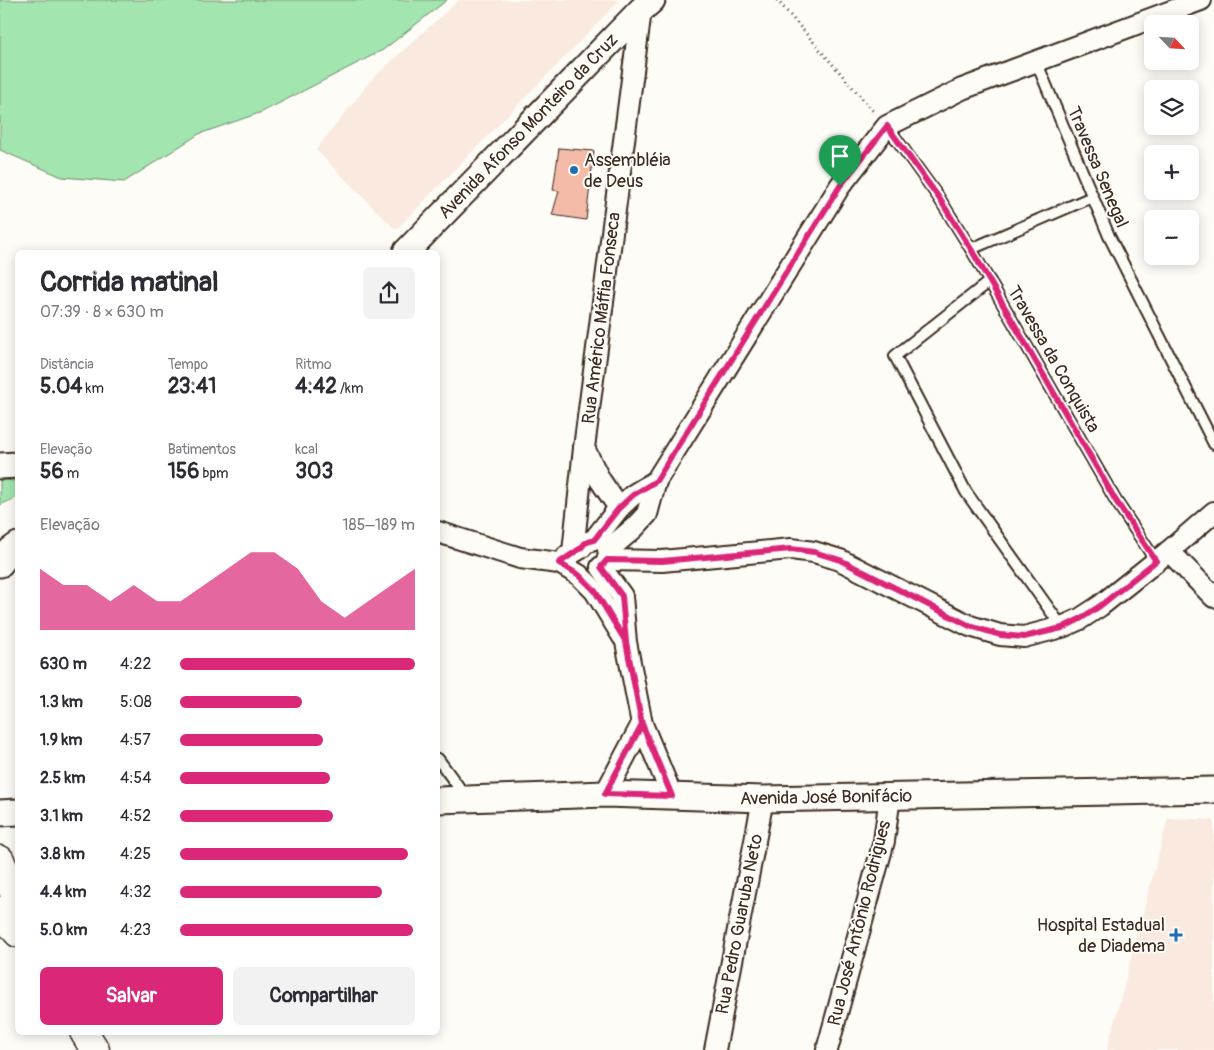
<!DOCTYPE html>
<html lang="pt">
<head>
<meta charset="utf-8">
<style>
  :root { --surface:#fff; --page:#f2f2f3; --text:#2b2b33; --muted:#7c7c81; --accent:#db2777 }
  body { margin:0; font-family:Pangolin,sans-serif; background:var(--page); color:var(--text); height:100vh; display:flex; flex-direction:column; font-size:19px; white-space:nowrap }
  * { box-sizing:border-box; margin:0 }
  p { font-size:16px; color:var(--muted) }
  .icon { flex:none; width:28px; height:28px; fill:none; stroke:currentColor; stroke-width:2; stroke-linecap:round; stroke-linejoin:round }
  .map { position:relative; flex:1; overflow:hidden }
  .drawer { position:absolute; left:15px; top:250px; width:425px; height:785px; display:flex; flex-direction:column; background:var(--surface); border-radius:8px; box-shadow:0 2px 12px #0003 }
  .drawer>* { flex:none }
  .needle { width:32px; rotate:115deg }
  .tools { position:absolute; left:1144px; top:15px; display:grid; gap:10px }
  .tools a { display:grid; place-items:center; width:55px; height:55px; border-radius:8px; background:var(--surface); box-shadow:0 2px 12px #0003; font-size:25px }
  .pin { position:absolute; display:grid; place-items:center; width:42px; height:42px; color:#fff; margin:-51px -21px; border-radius:50% 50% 50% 0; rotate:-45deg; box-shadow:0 0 5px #0007 }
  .pin .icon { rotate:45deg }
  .round { display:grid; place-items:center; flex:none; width:52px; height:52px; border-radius:8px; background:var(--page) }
  .summary { display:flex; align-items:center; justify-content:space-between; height:85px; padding:0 25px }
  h1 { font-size:28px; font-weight:700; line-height:38px }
  .stats { display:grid; grid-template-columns:repeat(3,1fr); gap:8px; height:85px; padding:5px 25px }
  .stats div { display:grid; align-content:center }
  .stats b { font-size:21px; font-weight:700 }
  .stats small { font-size:14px; font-weight:400 }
  .stats p { font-size:14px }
  .chart { height:140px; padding:10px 25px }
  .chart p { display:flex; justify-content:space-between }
  .chart svg { width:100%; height:90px; margin-top:5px; fill:var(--accent); opacity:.7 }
  .button { display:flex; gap:10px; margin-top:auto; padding:10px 25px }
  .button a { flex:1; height:58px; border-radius:8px; background:var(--accent); color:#fff; font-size:20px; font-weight:700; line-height:58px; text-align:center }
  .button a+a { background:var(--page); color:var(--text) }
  ul { padding:0 25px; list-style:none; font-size:16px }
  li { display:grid; grid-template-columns:80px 60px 1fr; align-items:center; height:38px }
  li i { height:12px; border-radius:6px; background:var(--accent) }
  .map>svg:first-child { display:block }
</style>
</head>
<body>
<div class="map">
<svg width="1214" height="1050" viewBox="0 0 1214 1050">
  <rect width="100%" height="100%" fill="#fdfcf7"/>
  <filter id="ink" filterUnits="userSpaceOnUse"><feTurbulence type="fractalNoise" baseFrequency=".02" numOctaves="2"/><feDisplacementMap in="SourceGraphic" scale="10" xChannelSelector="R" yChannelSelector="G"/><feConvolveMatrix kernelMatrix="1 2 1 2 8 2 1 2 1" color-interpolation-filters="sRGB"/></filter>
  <g filter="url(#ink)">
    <!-- built -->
    <g fill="#fae9df">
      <path d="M459 0H620L396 230 316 150 373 78Z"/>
      <path d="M1168 818 1214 820V1050H1107Z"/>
    </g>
    <!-- green -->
    <g fill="#a2e5af" stroke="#6e8866">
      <path d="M0 0H447L383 50 262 112 199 134 124 182 62 177 0 150Z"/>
      <path d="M0 480 17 481 18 497 0 505Z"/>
    </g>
    <!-- building -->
    <path fill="#f4bca8" stroke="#3b2a1e" d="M559 148 594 151 586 220 552 215 559 191 553 190Z"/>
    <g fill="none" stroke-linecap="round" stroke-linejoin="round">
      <!-- service casing -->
      <g stroke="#3b2a1e" stroke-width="14">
        <g id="service">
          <path d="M1036 61 1109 236 1214 444"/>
          <path d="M887 126 939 198 971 249 1116 501 1156 561"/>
          <path d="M971 249 1092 197"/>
          <path d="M990 281 895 356 966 492 1062 627"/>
          <path d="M438 759 466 797"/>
        </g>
      </g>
      <!-- minor casing -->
      <g stroke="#3b2a1e" stroke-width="24">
        <g id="minor">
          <path d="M584 448 600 480 619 508"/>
          <path d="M438 532 520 558 559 563 579 575 595 591 623 637"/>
          <path d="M608 550 634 528 647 514 656 481 840 186 887 126 962 89 1201 0"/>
          <path d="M1169 551 1214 597"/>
          <path d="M573 552 584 448 641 10"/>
          <path d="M567 556 581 548 585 543 594 540 619 508 633 495 656 481"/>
          <path d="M607 560 662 561 791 549 814 552 840 560 970 626 1000 635 1024 637 1062 627 1080 619 1100 606 1169 551 1214 512"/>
          <path d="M601 567 622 596 626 642 642 724 672 796"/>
          <path d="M605 794 642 724"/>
          <path d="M715 1050 763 799"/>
          <path d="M827 1050 884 841 890 796"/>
        </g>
      </g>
      <!-- tertiary casing -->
      <g stroke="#3b2a1e" stroke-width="29">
        <g id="tertiary">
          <path d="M406 252 641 10 652 0"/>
          <path d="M0 466 18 465"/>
          <path d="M0 564 11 550 18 545"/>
          <path d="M438 800 605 794 763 799 1214 790"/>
          <path d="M0 813 18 812"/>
        </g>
      </g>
      <!-- secondary casing -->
      <g stroke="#3b2a1e" stroke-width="31">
        <g id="secondary">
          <path d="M0 860 18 902"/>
          <path d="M0 911 18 933"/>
          <path d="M84 1032 95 1050"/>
        </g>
      </g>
      <!-- path -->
      <path stroke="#3b2a1e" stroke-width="3" stroke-dasharray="1 4" stroke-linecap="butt" d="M777 0 873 111"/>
      <!-- service -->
      <use href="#service" stroke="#fdfcf7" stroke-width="10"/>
      <!-- minor -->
      <use href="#minor" stroke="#fdfcf7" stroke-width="20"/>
      <!-- tertiary -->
      <use href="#tertiary" stroke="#fdfcf7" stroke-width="25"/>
      <!-- secondary -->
      <use href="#secondary" stroke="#fdfcf7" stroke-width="28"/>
    </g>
  </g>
  <g fill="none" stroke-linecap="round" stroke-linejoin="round" filter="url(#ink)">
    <!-- route casing -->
    <g stroke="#fff" stroke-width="10">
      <path id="route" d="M840 186 656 481 633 495 619 508 594 540 585 543 581 548 559 563 579 575 595 591 626 642 642 724 672 796 605 794 642 724 626 642 622 596 601 567 607 560 662 561 791 549 814 552 840 560 970 626 1000 635 1024 637 1062 628 1080 619 1100 606 1156 561 1116 501 971 249 939 198 887 126 840 186"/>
    </g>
    <!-- route -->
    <use href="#route" stroke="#db2777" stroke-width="6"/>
  </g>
  <!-- markers -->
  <g fill="#1f6fb2" stroke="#fdfcf7" stroke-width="2">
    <circle cx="574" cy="170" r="5"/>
    <path d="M1173.5 927.5h5v5h5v5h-5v5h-5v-5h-5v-5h5z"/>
  </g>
  <g text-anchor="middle" stroke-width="4" stroke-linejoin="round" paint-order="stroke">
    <!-- street labels -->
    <g font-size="18" fill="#3b2a1e" stroke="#fdfcf7">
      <text transform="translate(528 126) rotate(-46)" y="6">Avenida Afonso Monteiro da Cruz</text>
      <text transform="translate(1098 167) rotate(67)" y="6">Travessa Senegal</text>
      <text transform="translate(601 318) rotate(-83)" y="6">Rua Américo Máffia Fonseca</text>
      <text transform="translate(1054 359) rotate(60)" y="6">Travessa da Conquista</text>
      <text transform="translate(826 797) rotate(-1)" y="6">Avenida José Bonifácio</text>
      <text transform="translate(859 923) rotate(-76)" y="6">Rua José Antônio Rodrigues</text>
      <text transform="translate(739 924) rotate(-79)" y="6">Rua Pedro Guaruba Neto</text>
    </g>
    <!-- poi labels -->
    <g font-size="18" fill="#3b2a1e" stroke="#fdfcf7" text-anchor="start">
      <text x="584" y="166">Assembléia<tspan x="584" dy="21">de Deus</tspan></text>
      <text x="1165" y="931" text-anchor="end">Hospital Estadual<tspan x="1165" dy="21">de Diadema</tspan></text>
    </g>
  </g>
</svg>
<div class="tools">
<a><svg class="needle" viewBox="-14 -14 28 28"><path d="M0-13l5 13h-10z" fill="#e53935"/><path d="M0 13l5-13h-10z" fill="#7c7c81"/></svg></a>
<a><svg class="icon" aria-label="layers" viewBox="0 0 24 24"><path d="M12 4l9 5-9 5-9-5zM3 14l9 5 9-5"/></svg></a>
<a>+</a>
<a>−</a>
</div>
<div class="pin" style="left:840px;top:186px;background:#1e9e55"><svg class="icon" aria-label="arrive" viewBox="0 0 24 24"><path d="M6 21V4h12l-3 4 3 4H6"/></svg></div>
<section class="drawer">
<div class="summary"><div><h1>Corrida matinal</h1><p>07:39 · 8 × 630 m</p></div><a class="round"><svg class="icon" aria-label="share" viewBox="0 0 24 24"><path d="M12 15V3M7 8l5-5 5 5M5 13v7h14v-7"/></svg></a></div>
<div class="stats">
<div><p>Distância</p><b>5.04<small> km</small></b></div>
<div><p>Tempo</p><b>23:41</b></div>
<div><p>Ritmo</p><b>4:42<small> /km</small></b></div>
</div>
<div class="stats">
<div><p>Elevação</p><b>56<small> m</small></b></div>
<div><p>Batimentos</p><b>156<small> bpm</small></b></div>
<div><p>kcal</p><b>303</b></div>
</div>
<div class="chart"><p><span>Elevação</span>185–189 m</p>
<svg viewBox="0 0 160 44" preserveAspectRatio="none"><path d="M0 44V14L10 22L20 22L30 30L40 22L50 30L60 30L70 22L80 14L90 6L100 6L110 14L120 30L130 38L140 30L150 22L160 14V44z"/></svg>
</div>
<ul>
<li><b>630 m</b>4:22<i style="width:100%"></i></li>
<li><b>1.3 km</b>5:08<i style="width:52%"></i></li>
<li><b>1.9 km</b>4:57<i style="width:61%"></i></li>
<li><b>2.5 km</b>4:54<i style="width:64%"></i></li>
<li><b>3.1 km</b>4:52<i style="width:65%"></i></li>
<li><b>3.8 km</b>4:25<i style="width:97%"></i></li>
<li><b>4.4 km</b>4:32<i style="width:86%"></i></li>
<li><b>5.0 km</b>4:23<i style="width:99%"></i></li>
</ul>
<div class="button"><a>Salvar</a><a>Compartilhar</a></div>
</section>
</div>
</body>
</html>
